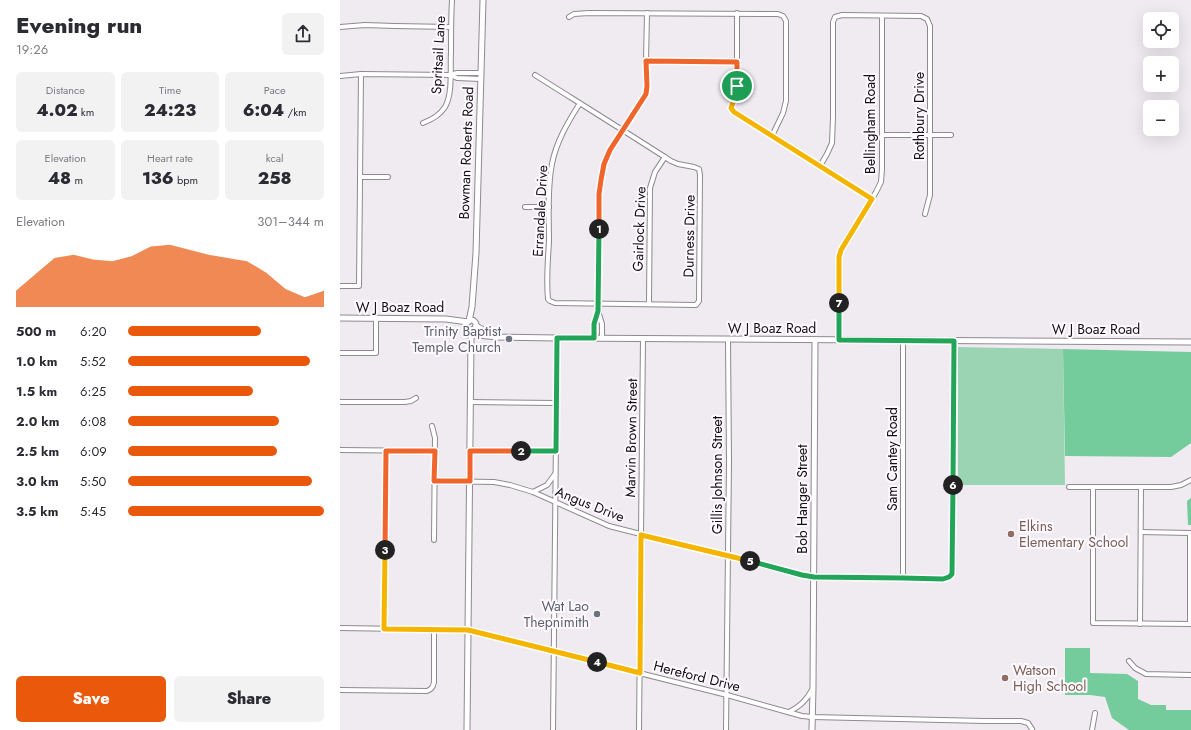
<!DOCTYPE html>
<html lang="en">
<head>
<meta charset="utf-8">
<style>
  :root { --surface:#fff; --page:#f2f2f3; --text:#2b2b33; --muted:#7c7c81; --accent:#ea580c }
  body { margin:0; font-family:Jost,sans-serif; background:var(--page); color:var(--text); height:100vh; display:flex; flex-direction:column; font-size:15px; white-space:nowrap }
  * { box-sizing:border-box; margin:0 }
  p { font-size:13px; color:var(--muted) }
  .icon { flex:none; width:22px; height:22px; fill:none; stroke:currentColor; stroke-width:2; stroke-linecap:round; stroke-linejoin:round }
  .map { position:relative; flex:1; overflow:hidden }
  .panel { display:flex; flex-direction:column; background:var(--surface); width:340px }
  .panel>* { flex:none }
  .tools { position:absolute; left:803px; top:12px; display:grid; gap:8px }
  .tools a { display:grid; place-items:center; width:36px; height:36px; border-radius:6px; background:var(--surface); box-shadow:0 4px 16px #0002; font-size:20px }
  .pin { position:absolute; display:grid; place-items:center; width:34px; height:34px; color:#fff; margin:-17px; border:2px solid #fff; border-radius:50%; box-shadow:0 1px 4px #0007 }
  .km { position:absolute; width:20px; height:20px; margin:-10px; border-radius:50%; background:#222; color:#fff; font-size:11px; line-height:20px; text-align:center }
  .round { display:grid; place-items:center; flex:none; width:42px; height:42px; border-radius:6px; background:var(--page) }
  .overview { display:flex; align-items:center; justify-content:space-between; height:68px; padding:0 16px }
  h1 { font-size:22px; font-weight:800; line-height:30px }
  .metrics { display:grid; grid-template-columns:repeat(3,1fr); gap:6px; height:68px; padding:4px 16px }
  .metrics div { display:grid; align-content:center; border-radius:6px; background:var(--page); text-align:center }
  .metrics b { font-size:17px; font-weight:800 }
  .metrics small { font-size:11px; font-weight:400 }
  .metrics p { font-size:11px }
  .chart { height:112px; padding:8px 16px }
  .chart p { display:flex; justify-content:space-between }
  .chart svg { width:100%; height:72px; margin-top:4px; fill:var(--accent); opacity:.7 }
  .primary-button { display:flex; gap:8px; margin-top:auto; padding:8px 16px }
  .primary-button a { flex:1; height:46px; border-radius:6px; background:var(--accent); color:#fff; font-size:16px; font-weight:800; line-height:46px; text-align:center }
  .primary-button a+a { background:var(--page); color:var(--text) }
  ul { padding:0 16px; list-style:none; font-size:13px }
  li { display:grid; grid-template-columns:64px 48px 1fr; align-items:center; height:30px }
  li i { height:10px; border-radius:5px; background:var(--accent) }
  main { display:flex; flex:1; min-height:0 }
  .map>svg:first-child { display:block }
</style>
</head>
<body>
<main>
<section class="panel">
<div class="overview"><div><h1>Evening run</h1><p>19:26</p></div><a class="round"><svg class="icon" aria-label="share" viewBox="0 0 24 24"><path d="M12 15V3M7 8l5-5 5 5M5 13v7h14v-7"/></svg></a></div>
<div class="metrics">
<div><p>Distance</p><b>4.02<small> km</small></b></div>
<div><p>Time</p><b>24:23</b></div>
<div><p>Pace</p><b>6:04<small> /km</small></b></div>
</div>
<div class="metrics">
<div><p>Elevation</p><b>48<small> m</small></b></div>
<div><p>Heart rate</p><b>136<small> bpm</small></b></div>
<div><p>kcal</p><b>258</b></div>
</div>
<div class="chart"><p><span>Elevation</span>301–344 m</p>
<svg viewBox="0 0 160 44" preserveAspectRatio="none"><path d="M0 44V34L10 24L20 14L30 12L40 15L50 16L60 13L70 7L80 6L90 9L100 12L110 14L120 16L130 23L140 33L150 38L160 34V44z"/></svg>
</div>
<ul>
<li><b>500 m</b>6:20<i style="width:68%"></i></li>
<li><b>1.0 km</b>5:52<i style="width:93%"></i></li>
<li><b>1.5 km</b>6:25<i style="width:64%"></i></li>
<li><b>2.0 km</b>6:08<i style="width:77%"></i></li>
<li><b>2.5 km</b>6:09<i style="width:76%"></i></li>
<li><b>3.0 km</b>5:50<i style="width:94%"></i></li>
<li><b>3.5 km</b>5:45<i style="width:100%"></i></li>
</ul>
<div class="primary-button"><a>Save</a><a>Share</a></div>
</section>
<div class="map">
<svg width="851" height="730" viewBox="0 0 851 730">
  <rect width="100%" height="100%" fill="#f0ebf1"/>
  <!-- green -->
  <path fill="#9bd4b3" d="M618 347 723 349 725 485H618Z"/>
  <!-- forest -->
  <g fill="#74cc9c">
    <path d="M723 349 851 352V443L831 457 725 456Z"/>
    <path d="M851 498V525H848L847 501Z"/>
    <path d="M725 648H750V673L787 674 798 681V699L811 705H826V710H851V730H789L772 718 765 697 750 695H725Z"/>
  </g>
  <g fill="none" stroke-linecap="round" stroke-linejoin="round">
    <!-- minor casing -->
    <g stroke="#8e8a8f" stroke-width="6">
      <g id="minor">
        <path d="M397 13V86L396 94 391 108 394 112 532 199"/>
        <path d="M229 17 234 14 249 13 438 14 443 16 446 21V101L443 113 432 136"/>
        <path d="M0 27 25 25 55 26 111 27"/>
        <path d="M306 61 397 62"/>
        <path d="M195 75C241 104 286 132 331 161L338 164 354 167 359 169 360 175 359 301 356 305 215 303 210 301 208 299C206 280 208 260 209 241 209 216 207 189 212 164 216 142 228 122 240 103"/>
        <path d="M0 76 21 74 110 75"/>
        <path d="M141 79 117 78 110 75 117 73H141"/>
        <path d="M83 123C91 120 100 115 105 107 113 94 110 67 111 52 111 35 111 17 112 0"/>
        <path d="M542 135H611"/>
        <path d="M480 166 487 154 492 143 493 117V22L495 17 502 15 581 16 587 19 590 26V195L585 214"/>
        <path d="M20 177H48"/>
        <path d="M185 207H209"/>
        <path d="M0 286H19L21 74"/>
        <path d="M309 304 310 188 315 172 325 157"/>
        <path d="M253 338 254 324 258 311"/>
        <path d="M262 338V324L258 311 259 194 261 181 264 164 271 150 306 94 307 86 306 61 307 13"/>
        <path d="M499 340V257L501 250 536 192 541 182 542 169V16"/>
        <path d="M563 341V578"/>
        <path d="M0 353H36V319"/>
        <path d="M0 402H65L71 401 76 398"/>
        <path d="M130 402 216 403"/>
        <path d="M92 426 95 438 94 540"/>
        <path d="M0 450 95 451"/>
        <path d="M130 451H216"/>
        <path d="M94 481 154 482 170 485 193 492 269 526 462 575 474 577 603 579 609 577 612 574 614 341"/>
        <path d="M729 487H831L841 485 851 480"/>
        <path d="M753 487V623L851 624"/>
        <path d="M193 492 207 485 215 474"/>
        <path d="M801 532 850 533V624"/>
        <path d="M800 624 801 488"/>
        <path d="M0 628 128 630 387 695 462 716 472 717 645 721H681L688 723 692 729"/>
        <path d="M44 629 46 451"/>
        <path d="M789 661 795 668 806 674 851 675"/>
        <path d="M0 690 87 691C92 689 93 687 94 682V630"/>
        <path d="M449 712C460 706 466 701 472 690"/>
        <path d="M213 730 217 338"/>
        <path d="M299 730 303 339"/>
        <path d="M386 730 389 462 388 339"/>
        <path d="M752 730 755 713"/>
      </g>
    </g>
    <!-- tertiary casing -->
    <g stroke="#8e8a8f" stroke-width="7">
      <g id="tertiary">
        <path d="M0 318 106 319 128 322"/>
        <circle cx="131" cy="325" r="5"/>
        <path d="M129 321 132 307 136 253 143 0"/>
        <path d="M136 326 153 335"/>
        <path d="M134 329 138 335 157 337 217 338 851 342"/>
        <path d="M127 730 131 339 133 330"/>
        <path d="M472 730 473 688 475 340"/>
      </g>
    </g>
    <!-- minor -->
    <use href="#minor" stroke="#fff" stroke-width="4"/>
    <!-- tertiary -->
    <use href="#tertiary" stroke="#fff" stroke-width="5"/>
  </g>
  <g fill="none" stroke-linecap="round" stroke-linejoin="round">
    <!-- split-1 casing -->
    <g stroke="#fff" stroke-width="8">
      <path id="split-1" d="M259 229V194L261 180 264 164 270 150 306 94 307 86 306 61 397 62V86"/>
    </g>
    <!-- split-2 casing -->
    <g stroke="#fff" stroke-width="8">
      <path id="split-2" d="M181 451H216L217 338H254V324L258 311 259 229"/>
    </g>
    <!-- split-3 casing -->
    <g stroke="#fff" stroke-width="8">
      <path id="split-3" d="M45 550 46 451H95L94 481H130V451H181"/>
    </g>
    <!-- split-4 casing -->
    <g stroke="#fff" stroke-width="8">
      <path id="split-4" d="M45 550 44 629 128 630 257 662"/>
    </g>
    <!-- split-5 casing -->
    <g stroke="#fff" stroke-width="8">
      <path id="split-5" d="M257 662 300 673 301 535 410 561"/>
    </g>
    <!-- split-6 casing -->
    <g stroke="#fff" stroke-width="8">
      <path id="split-6" d="M410 561 462 575 474 577 563 578 603 579 609 577 612 574 613 485"/>
    </g>
    <!-- split-7 casing -->
    <g stroke="#fff" stroke-width="8">
      <path id="split-7" d="M499 303V340L614 341 613 485"/>
    </g>
    <!-- split-8 casing -->
    <g stroke="#fff" stroke-width="8">
      <path id="split-8" d="M397 86 396 94 391 108 394 112 532 199 501 250 499 257V303"/>
    </g>
    <!-- split-1 -->
    <use href="#split-1" stroke="#f0652b" stroke-width="5"/>
    <!-- split-2 -->
    <use href="#split-2" stroke="#22a559" stroke-width="5"/>
    <!-- split-3 -->
    <use href="#split-3" stroke="#f0652b" stroke-width="5"/>
    <!-- split-4 -->
    <use href="#split-4" stroke="#f5b400" stroke-width="5"/>
    <!-- split-5 -->
    <use href="#split-5" stroke="#f5b400" stroke-width="5"/>
    <!-- split-6 -->
    <use href="#split-6" stroke="#22a559" stroke-width="5"/>
    <!-- split-7 -->
    <use href="#split-7" stroke="#22a559" stroke-width="5"/>
    <!-- split-8 -->
    <use href="#split-8" stroke="#f5b400" stroke-width="5"/>
  </g>
  <!-- markers -->
  <g fill="#6b7280" stroke="#fdf9fe" stroke-width="1.5">
    <circle cx="169" cy="339" r="4"/>
    <circle cx="257" cy="614" r="4"/>
  </g>
  <g fill="#8d6e63" stroke="#fdf9fe" stroke-width="1.5">
    <circle cx="671" cy="534" r="4"/>
    <circle cx="665" cy="678" r="4"/>
  </g>
  <g text-anchor="middle" stroke-width="4" stroke-linejoin="round" paint-order="stroke">
    <!-- street labels -->
    <g font-size="14" fill="#121112" stroke="#fdf9fe">
      <text transform="translate(98 55) rotate(-87)" y="5">Spritsail Lane</text>
      <text transform="translate(579 116) rotate(-90)" y="5">Rothbury Drive</text>
      <text transform="translate(530 124) rotate(-90)" y="5">Bellingham Road</text>
      <text transform="translate(126 153) rotate(-88)" y="5">Bowman Roberts Road</text>
      <text transform="translate(200 211) rotate(-87)" y="5">Errandale Drive</text>
      <text transform="translate(299 229) rotate(-88)" y="5">Gairlock Drive</text>
      <text transform="translate(349 236) rotate(-89)" y="5">Durness Drive</text>
      <text x="60" y="312">W J Boaz Road</text>
      <text x="432" y="333">W J Boaz Road</text>
      <text x="756" y="334">W J Boaz Road</text>
      <text transform="translate(291 438) rotate(-89)" y="5">Marvin Brown Street</text>
      <text transform="translate(552 459) rotate(-90)" y="5">Sam Cantey Road</text>
      <text transform="translate(377 475) rotate(-90)" y="5">Gillis Johnson Street</text>
      <text transform="translate(462 499) rotate(-90)" y="5">Bob Hanger Street</text>
      <text transform="translate(250 504) rotate(22)" y="5">Angus Drive</text>
      <text transform="translate(357 676) rotate(14)" y="5">Hereford Drive</text>
    </g>
    <!-- worship labels -->
    <g font-size="14" fill="#5b616d" stroke="#fdf9fe" text-anchor="end">
      <text x="161" y="336">Trinity Baptist<tspan x="161" dy="16">Temple Church</tspan></text>
      <text x="249" y="611">Wat Lao<tspan x="249" dy="16">Thepnimith</tspan></text>
    </g>
    <!-- education labels -->
    <g font-size="14" fill="#785e54" stroke="#fdf9fe" text-anchor="start">
      <text x="679" y="531">Elkins<tspan x="679" dy="16">Elementary School</tspan></text>
      <text x="673" y="675">Watson<tspan x="673" dy="16">High School</tspan></text>
    </g>
  </g>
</svg>
<div class="tools">
<a><svg class="icon" aria-label="locate" viewBox="0 0 24 24"><circle cx="12" cy="12" r="6"/><path d="M12 2v4M12 18v4M2 12h4M18 12h4"/></svg></a>
<a>+</a>
<a>−</a>
</div>
<div class="pin" style="left:397px;top:86px;background:#1e9e55"><svg class="icon" aria-label="arrive" viewBox="0 0 24 24"><path d="M6 21V4h12l-3 4 3 4H6"/></svg></div>
<b class="km" style="left:259px;top:229px">1</b>
<b class="km" style="left:181px;top:451px">2</b>
<b class="km" style="left:45px;top:550px">3</b>
<b class="km" style="left:257px;top:662px">4</b>
<b class="km" style="left:410px;top:561px">5</b>
<b class="km" style="left:613px;top:485px">6</b>
<b class="km" style="left:499px;top:303px">7</b>
</div>
</main>
</body>
</html>
